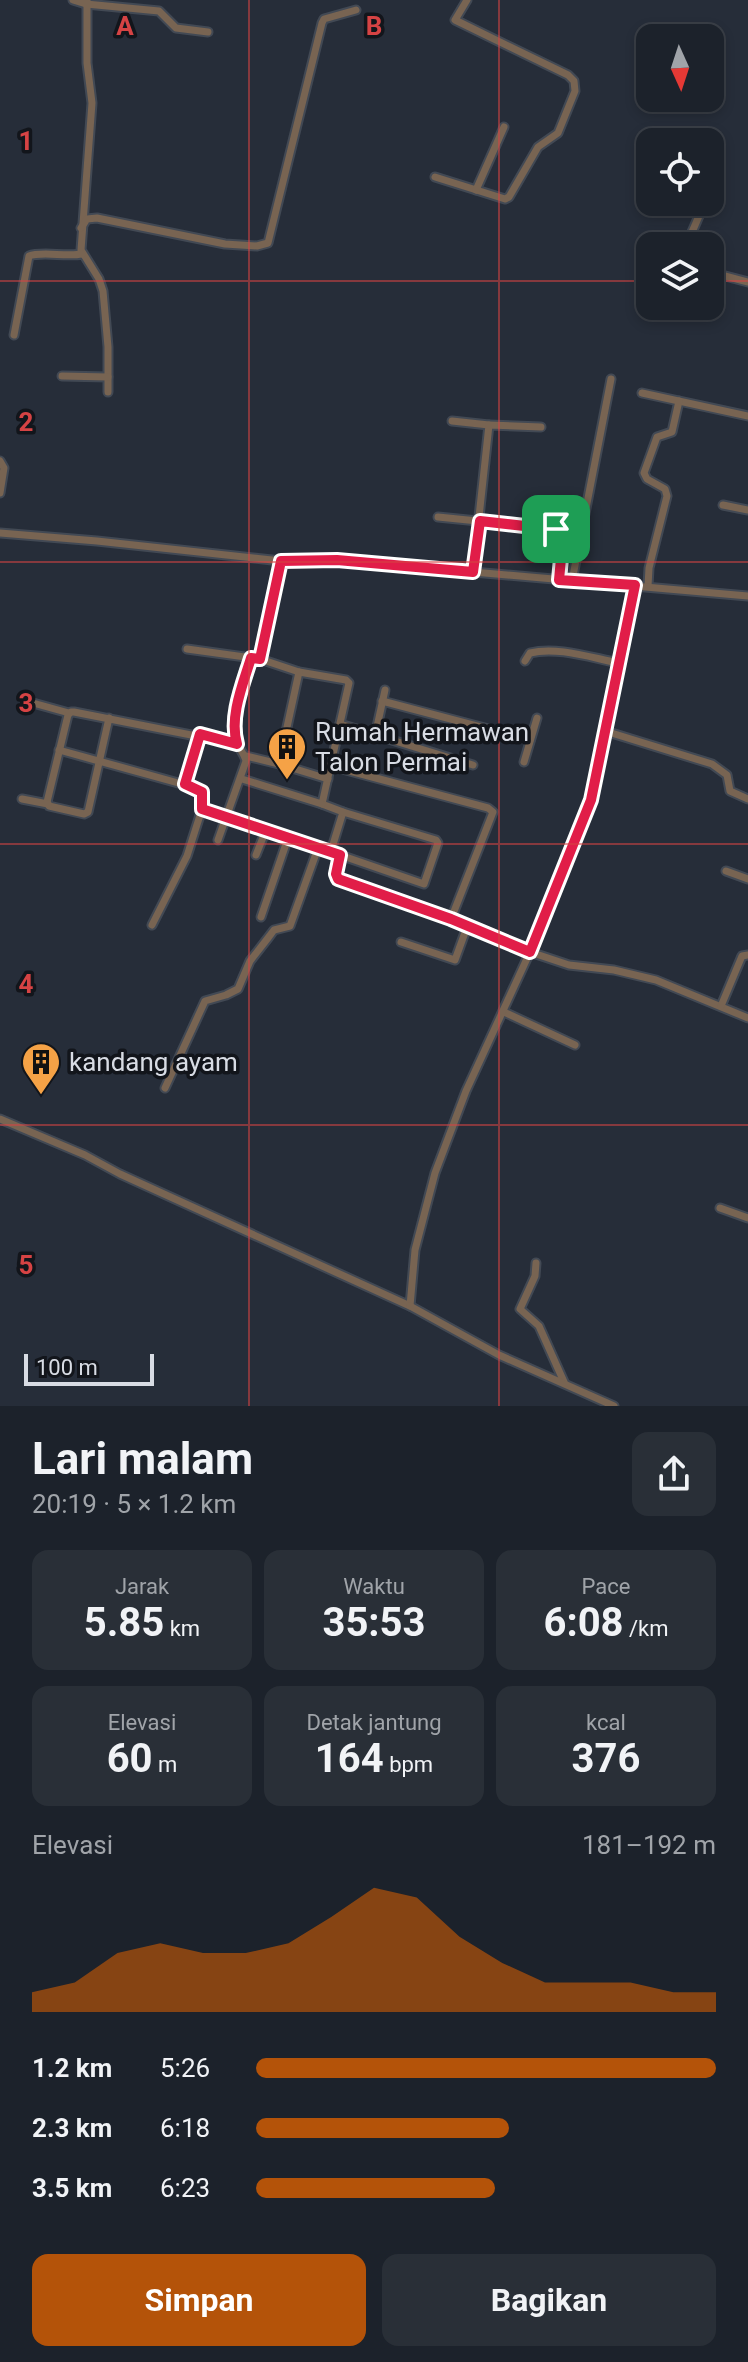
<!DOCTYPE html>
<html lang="id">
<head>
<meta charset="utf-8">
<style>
  :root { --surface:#1c222b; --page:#292f37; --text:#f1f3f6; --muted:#a0a4a9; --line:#3a3f47; --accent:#b45309 }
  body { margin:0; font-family:Roboto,sans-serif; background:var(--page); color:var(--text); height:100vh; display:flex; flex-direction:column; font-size:30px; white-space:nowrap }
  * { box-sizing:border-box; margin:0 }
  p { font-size:26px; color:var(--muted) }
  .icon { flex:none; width:44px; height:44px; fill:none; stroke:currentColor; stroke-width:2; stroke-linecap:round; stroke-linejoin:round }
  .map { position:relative; height:1406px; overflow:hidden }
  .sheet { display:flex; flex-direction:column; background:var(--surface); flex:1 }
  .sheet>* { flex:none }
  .needle { width:52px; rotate:177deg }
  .fabs { position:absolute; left:636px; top:24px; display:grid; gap:16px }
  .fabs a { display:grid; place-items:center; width:88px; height:88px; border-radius:16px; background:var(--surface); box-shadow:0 4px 12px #0003,0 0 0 2px var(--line); font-size:40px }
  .scale { position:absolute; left:24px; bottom:20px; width:130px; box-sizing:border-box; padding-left:8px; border:4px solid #d8dce4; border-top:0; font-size:22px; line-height:28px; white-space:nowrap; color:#d8dce4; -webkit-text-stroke:6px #12151b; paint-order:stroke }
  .pin { position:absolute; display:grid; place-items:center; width:68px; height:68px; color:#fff; margin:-34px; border-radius:16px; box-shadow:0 4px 12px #0006 }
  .round { display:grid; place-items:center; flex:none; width:84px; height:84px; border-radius:16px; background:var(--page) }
  .head { display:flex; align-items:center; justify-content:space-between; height:136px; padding:0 32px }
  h1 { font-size:44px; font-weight:700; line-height:60px }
  .figures { display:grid; grid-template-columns:repeat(3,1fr); gap:12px; height:136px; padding:8px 32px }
  .figures div { display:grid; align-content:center; border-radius:16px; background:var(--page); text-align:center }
  .figures b { font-size:40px; font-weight:700 }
  .figures small { font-size:22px; font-weight:400 }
  .figures p { font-size:22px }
  .chart { height:224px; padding:16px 32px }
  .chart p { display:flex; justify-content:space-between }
  .chart svg { width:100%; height:144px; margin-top:8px; fill:var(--accent); opacity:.7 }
  .cta { display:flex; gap:16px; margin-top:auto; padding:16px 32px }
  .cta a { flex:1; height:92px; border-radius:16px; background:var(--accent); color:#fff; font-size:32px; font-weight:700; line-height:92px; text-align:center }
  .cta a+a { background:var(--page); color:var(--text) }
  ul { padding:0 32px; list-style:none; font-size:26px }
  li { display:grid; grid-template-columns:128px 96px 1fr; align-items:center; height:60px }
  li i { height:20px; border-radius:10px; background:var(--accent) }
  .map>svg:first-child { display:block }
</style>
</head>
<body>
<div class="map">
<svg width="748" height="1406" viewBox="0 0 748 1406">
  <rect width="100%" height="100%" fill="#262d39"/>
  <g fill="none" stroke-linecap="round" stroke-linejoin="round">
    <!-- minor casing -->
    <g stroke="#424954" stroke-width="11">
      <g id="minor">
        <path d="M73 0 86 4 159 11 176 28 208 32"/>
        <path d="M87 0V63L92 103 81 250 99 279 103 291 108 347V392"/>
        <path d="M435 177 505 199 509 197 538 147 558 133 575 91 574 81 568 75 455 20 467 0"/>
        <path d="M476 190 504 127"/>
        <path d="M710 190 720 167"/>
        <path d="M689 202 703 206"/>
        <path d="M81 228 87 219 97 218 225 244 257 246 268 243 322 23 324 19 356 10"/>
        <path d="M686 246 705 202"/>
        <path d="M710 272 748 282"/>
        <path d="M14 335 29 256C41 251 66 257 82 254"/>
        <path d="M62 376 108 377"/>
        <path d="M642 393 748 416"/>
        <path d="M452 421 489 425"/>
        <path d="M0 461 4 468 0 493"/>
        <path d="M723 505 748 510"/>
        <path d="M438 517 556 529 563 533V537L559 580"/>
        <path d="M0 533 97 541 281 561"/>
        <path d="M473 572 489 425 541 427"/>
        <path d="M572 581 611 379"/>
        <path d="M648 586 649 568 667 496 665 489 647 479 644 473 657 437 672 432 679 401"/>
        <path d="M187 649 260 659 281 561 288 560H337L748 596"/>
        <path d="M260 659 299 672 346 680 349 683 322 804 343 812 331 851"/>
        <path d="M525 661 530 653C557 646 592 658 619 663"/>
        <path d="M299 672 279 764 328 779"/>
        <path d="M382 701 530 740"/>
        <path d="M33 703 69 713"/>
        <path d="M109 718 88 812 84 814 49 806 47 802 68 715 71 712H74L237 744"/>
        <path d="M340 724 473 765"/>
        <path d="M605 731 712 764 727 775 730 791 748 799"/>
        <path d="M375 736 385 690"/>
        <path d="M59 750 200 789 204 797 202 809 340 855 336 874 338 879 451 919 530 952 569 965 614 970 656 980 748 1018"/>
        <path d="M246 756 279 764"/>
        <path d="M524 762 537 718"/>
        <path d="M331 766 488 808 493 812 451 919"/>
        <path d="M242 779 322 804"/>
        <path d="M185 784 200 734"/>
        <path d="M22 799 48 804"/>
        <path d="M218 840 246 761C244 752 236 746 235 737 231 712 244 682 251 658"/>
        <path d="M256 855 266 830"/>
        <path d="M340 855 424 884 438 843 436 840 343 812"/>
        <path d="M726 871 748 879"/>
        <path d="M261 917 288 838"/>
        <path d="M152 925 187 856 202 809"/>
        <path d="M401 942 455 960 467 927"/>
        <path d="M721 1006 742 956 748 955"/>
        <path d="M504 1012 575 1045"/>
        <path d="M165 1088 205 1001 226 995 238 989 250 961 268 938 274 930 290 926 318 848"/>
        <path d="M0 1119 85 1155 120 1174 410 1306 415 1250 435 1173 466 1091 530 952 591 800 635 585"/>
        <path d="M720 1208 748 1218"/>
        <path d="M536 1263 535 1276 520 1309 539 1326 564 1382"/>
        <path d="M410 1306 499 1355 614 1406"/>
      </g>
    </g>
    <!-- minor -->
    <use href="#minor" stroke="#786452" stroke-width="7"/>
  </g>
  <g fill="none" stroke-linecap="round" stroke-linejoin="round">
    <!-- route casing -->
    <g stroke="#fff" stroke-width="16">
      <path id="route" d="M480 521 560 530 563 537 559 580 635 585 591 800 530 952 451 919 338 879 336 874 340 855 202 809V792L185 784 200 734 237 744C229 717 243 684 251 658L260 659 281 561 337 560 473 572Z"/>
    </g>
    <!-- route -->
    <use href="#route" stroke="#e11d48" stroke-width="10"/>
  </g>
  <!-- grid -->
  <path fill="none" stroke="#d64344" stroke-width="2" stroke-opacity="0.55" d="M249 0V1406M499 0V1406M0 281H650M710 281H748M0 562H748M0 844H748M0 1125H748"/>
  <!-- icons -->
  <defs>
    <g id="building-pin" transform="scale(2)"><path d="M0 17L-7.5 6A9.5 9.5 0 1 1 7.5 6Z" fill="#f5a246" stroke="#12151b"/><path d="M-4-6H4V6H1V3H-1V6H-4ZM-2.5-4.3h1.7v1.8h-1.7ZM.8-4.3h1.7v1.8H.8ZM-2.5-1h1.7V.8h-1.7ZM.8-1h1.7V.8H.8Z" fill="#111"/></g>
  </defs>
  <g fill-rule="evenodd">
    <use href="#building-pin" x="287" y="747"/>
    <use href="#building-pin" x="41" y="1062"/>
  </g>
  <g text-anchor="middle" stroke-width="7" stroke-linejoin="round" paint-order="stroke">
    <!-- poi labels -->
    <g font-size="26" fill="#d8dce4" stroke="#12151b" text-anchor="start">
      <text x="315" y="741">Rumah Hermawan<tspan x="315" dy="30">Talon Permai</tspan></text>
      <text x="69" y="1071">kandang ayam</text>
    </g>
  </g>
  <g font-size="26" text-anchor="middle" font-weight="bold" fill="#d64344" stroke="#12151b" stroke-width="7" stroke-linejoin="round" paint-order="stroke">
    <text x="125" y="35">A</text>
    <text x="374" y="35">B</text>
    <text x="26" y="150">1</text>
    <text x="26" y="431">2</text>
    <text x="26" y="712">3</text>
    <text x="26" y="993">4</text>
    <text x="26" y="1274">5</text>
  </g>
</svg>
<div class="fabs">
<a><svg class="needle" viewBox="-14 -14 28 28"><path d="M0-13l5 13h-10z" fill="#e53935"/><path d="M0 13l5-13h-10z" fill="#a0a4a9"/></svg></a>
<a><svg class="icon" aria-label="locate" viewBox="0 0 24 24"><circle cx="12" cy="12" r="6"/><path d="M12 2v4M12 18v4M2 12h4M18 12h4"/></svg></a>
<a><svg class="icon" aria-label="layers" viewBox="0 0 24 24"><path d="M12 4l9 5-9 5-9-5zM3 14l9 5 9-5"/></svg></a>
</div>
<div class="scale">100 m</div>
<div class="pin" style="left:556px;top:529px;background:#1e9e55"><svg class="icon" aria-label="arrive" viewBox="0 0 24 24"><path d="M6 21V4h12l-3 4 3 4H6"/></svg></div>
</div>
<section class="sheet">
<div class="head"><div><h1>Lari malam</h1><p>20:19 · 5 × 1.2 km</p></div><a class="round"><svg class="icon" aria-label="share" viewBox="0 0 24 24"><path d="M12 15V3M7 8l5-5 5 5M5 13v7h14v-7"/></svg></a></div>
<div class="figures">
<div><p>Jarak</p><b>5.85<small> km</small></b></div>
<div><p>Waktu</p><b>35:53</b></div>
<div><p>Pace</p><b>6:08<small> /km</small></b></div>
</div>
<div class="figures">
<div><p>Elevasi</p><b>60<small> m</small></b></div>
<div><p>Detak jantung</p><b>164<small> bpm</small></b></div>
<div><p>kcal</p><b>376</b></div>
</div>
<div class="chart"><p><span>Elevasi</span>181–192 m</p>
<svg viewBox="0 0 160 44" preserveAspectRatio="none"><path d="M0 44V38L10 35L20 26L30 23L40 26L50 26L60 23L70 15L80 6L90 9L100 21L110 29L120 35L130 35L140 35L150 38L160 38V44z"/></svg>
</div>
<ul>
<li><b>1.2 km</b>5:26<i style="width:100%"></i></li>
<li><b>2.3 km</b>6:18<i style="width:55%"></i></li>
<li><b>3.5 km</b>6:23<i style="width:52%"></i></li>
</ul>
<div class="cta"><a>Simpan</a><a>Bagikan</a></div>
</section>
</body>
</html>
